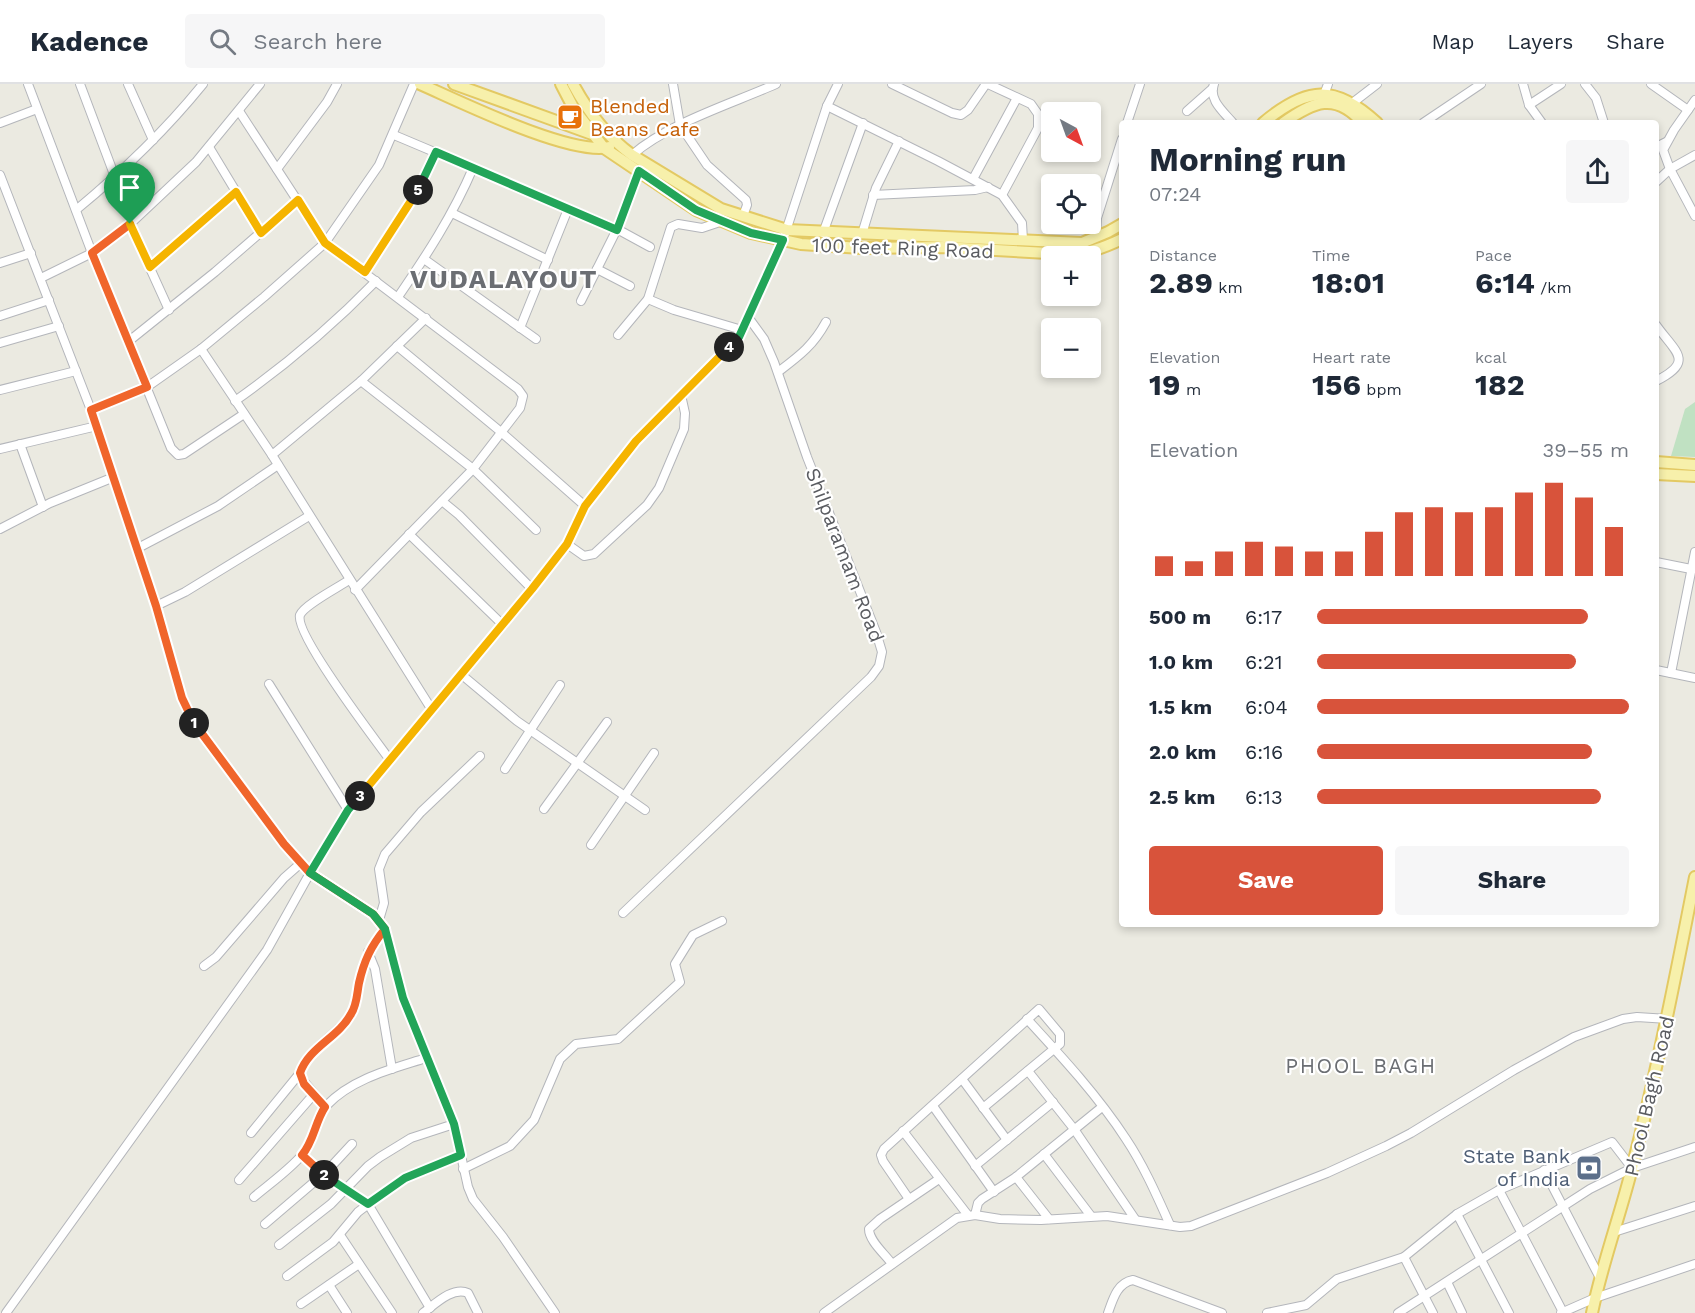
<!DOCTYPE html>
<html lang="en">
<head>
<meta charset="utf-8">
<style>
  :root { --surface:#fff; --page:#f6f6f7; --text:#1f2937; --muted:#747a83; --line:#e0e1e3; --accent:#d8533b }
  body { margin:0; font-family:"Work Sans",sans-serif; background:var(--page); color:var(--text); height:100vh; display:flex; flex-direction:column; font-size:22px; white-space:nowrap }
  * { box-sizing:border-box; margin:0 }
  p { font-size:20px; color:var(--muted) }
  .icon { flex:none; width:33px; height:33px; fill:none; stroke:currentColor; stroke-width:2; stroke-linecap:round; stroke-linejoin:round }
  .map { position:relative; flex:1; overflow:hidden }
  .details { position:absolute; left:1119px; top:36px; width:540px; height:807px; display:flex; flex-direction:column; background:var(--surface); border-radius:6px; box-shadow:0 3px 9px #0003 }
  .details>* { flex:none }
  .needle { width:39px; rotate:139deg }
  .fabs { position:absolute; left:1041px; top:18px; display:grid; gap:12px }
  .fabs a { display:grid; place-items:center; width:60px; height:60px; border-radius:6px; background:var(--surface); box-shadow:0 3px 9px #0003; font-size:30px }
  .pin { position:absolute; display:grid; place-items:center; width:51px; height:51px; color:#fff; margin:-62px -26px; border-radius:50% 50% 50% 0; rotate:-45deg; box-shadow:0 0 6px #0007 }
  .pin .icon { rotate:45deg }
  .km { position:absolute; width:30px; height:30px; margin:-15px; border-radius:50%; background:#222; color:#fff; font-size:16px; line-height:30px; text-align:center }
  .round { display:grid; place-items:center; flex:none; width:63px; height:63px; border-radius:6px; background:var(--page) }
  .head { display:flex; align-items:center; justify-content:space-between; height:102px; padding:0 30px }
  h1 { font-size:33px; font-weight:700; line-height:45px }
  .figures { display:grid; grid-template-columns:repeat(3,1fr); gap:9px; height:102px; padding:6px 30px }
  .figures div { display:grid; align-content:center }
  .figures b { font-size:30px; font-weight:700 }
  .figures small { font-size:16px; font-weight:400 }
  .figures p { font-size:16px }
  .chart { height:168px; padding:12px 30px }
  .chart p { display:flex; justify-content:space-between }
  .chart svg { width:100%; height:108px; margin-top:6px; stroke:var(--accent); stroke-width:6 }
  .cta { display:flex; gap:12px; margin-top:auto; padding:12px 30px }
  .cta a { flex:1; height:69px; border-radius:6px; background:var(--accent); color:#fff; font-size:24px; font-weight:700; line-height:69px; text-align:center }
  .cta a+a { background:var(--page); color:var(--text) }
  ul { padding:0 30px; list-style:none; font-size:20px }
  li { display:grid; grid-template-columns:96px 72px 1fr; align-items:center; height:45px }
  li i { height:15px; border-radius:8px; background:var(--accent) }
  header { display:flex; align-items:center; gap:36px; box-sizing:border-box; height:84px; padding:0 30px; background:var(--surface); border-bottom:2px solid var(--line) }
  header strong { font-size:28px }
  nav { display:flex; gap:33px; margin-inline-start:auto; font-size:21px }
  .search { width:420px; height:54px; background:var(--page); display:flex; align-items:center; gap:15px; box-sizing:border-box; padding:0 21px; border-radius:6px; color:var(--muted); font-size:22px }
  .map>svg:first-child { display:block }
</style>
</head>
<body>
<header>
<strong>Kadence</strong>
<div class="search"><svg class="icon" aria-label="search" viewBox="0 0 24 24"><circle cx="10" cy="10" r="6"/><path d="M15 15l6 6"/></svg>Search here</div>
<nav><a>Map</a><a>Layers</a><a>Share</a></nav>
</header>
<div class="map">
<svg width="1695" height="1229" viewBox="0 0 1695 1229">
  <rect width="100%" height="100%" fill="#ebeae1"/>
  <!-- green -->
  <path fill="#c0e1c2" d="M1695 318V373L1671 372 1685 325Z"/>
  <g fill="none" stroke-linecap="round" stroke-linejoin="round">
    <!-- minor casing -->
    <g stroke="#b4b6bb" stroke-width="10">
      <g id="minor">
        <path d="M28 0 92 169 171 364 178 371 184 370 244 330"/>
        <path d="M80 0 115 93"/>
        <path d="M128 0 153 56"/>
        <path d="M673 0 680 41 707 81 746 116 747 121 743 132"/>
        <path d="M892 0 952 29 961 31 968 26 986 0"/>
        <path d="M988 0 1031 20 1038 30V44L1002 111"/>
        <path d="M1214 0C1208 16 1224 28 1233 39"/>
        <path d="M1523 0 1529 21 1542 39"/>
        <path d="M1585 0 1596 14 1604 39"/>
        <path d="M1651 0 1688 26"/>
        <path d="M1322 16 1328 0"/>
        <path d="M1695 16 1674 46 1663 66 1670 85 1695 132"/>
        <path d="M1355 17 1377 0"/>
        <path d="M1529 21 1561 0"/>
        <path d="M827 22 938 77 1002 111 1022 139 1023 156"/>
        <path d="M239 27 325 159 518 305 523 312 520 324 473 385 355 506"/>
        <path d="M1187 27 1213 4"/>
        <path d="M0 39 37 25"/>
        <path d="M1127 39 1140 0"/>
        <path d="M1423 39 1481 0"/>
        <path d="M394 51 617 145 650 163"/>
        <path d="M209 63 261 149"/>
        <path d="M1656 63 1666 58"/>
        <path d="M632 71C669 39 731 20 776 0"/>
        <path d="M277 85 327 18 337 0"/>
        <path d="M0 91 91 326 156 522 182 614 191 635 284 760 310 789 373 830 385 845 403 913 454 1040 468 1103 473 1115 503 1153 555 1229"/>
        <path d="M973 95 1017 14"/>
        <path d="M1656 98 1670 85 1695 71"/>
        <path d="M873 111 975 106 988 103"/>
        <path d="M76 126C122 88 165 47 203 0"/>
        <path d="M452 129 548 176"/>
        <path d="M130 140 169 226"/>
        <path d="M823 149 863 39"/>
        <path d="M862 150 876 104 899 57"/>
        <path d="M1096 153 1097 134 1122 55"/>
        <path d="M424 175 536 255"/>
        <path d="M0 179 31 169"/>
        <path d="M150 183 236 108"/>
        <path d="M597 185 630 202"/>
        <path d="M365 188 421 101 436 68"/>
        <path d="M41 194 92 169 130 140 196 78 260 0"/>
        <path d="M398 213C426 172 453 131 473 84"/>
        <path d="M648 215 674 226 742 246"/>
        <path d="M581 217 617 145 639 87"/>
        <path d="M0 232 49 216"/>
        <path d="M1656 241C1676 269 1695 277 1656 297"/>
        <path d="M520 244 568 125"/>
        <path d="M618 251 648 215 671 143 678 140 702 144 723 137"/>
        <path d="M129 257 215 188 298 116"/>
        <path d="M0 259 59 242"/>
        <path d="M397 262 501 348 585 422"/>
        <path d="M201 265 272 371 432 626"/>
        <path d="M778 288C799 272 813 262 826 238"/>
        <path d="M361 297 473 385 536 446"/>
        <path d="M0 306 76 287"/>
        <path d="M235 317C286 281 333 241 376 197"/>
        <path d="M91 326 147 303 201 265 264 213 325 159 379 81 414 0"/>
        <path d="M20 360 43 423"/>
        <path d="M0 365 97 342"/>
        <path d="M272 371 361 297 426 234"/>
        <path d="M442 417 459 431 532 505"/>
        <path d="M0 445 50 419 114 393"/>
        <path d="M409 450 503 541"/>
        <path d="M567 460 584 472 594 470 647 421 659 404 684 345 685 329 681 311"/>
        <path d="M138 464 218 422 278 381"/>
        <path d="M1656 478 1691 485"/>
        <path d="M349 496C339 503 304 521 300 531 294 549 376 657 390 676"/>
        <path d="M156 522 185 508 309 432"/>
        <path d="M1656 586 1695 594"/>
        <path d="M1671 589 1695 468"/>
        <path d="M462 591 517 637 645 726"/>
        <path d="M269 600 348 726"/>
        <path d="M505 685 560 601"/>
        <path d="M544 725 607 638"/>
        <path d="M591 761 654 669"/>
        <path d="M623 829 871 593 879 582 882 568 876 548 807 373 774 278 764 255 748 233"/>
        <path d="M379 836 384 819 379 785 385 770 421 728 480 672"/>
        <path d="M368 868 375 885 392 985"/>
        <path d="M204 882 216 873 284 794 301 779"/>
        <path d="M1027 935C1062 973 1098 1012 1126 1055 1144 1082 1157 1112 1170 1141"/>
        <path d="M1028 987 1074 1045 1135 1135"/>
        <path d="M962 995 1007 1056"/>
        <path d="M933 1022 994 1108"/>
        <path d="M325 1023 301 994C297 971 340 950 351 930 357 921 357 909 359 899 364 878 371 862 385 845"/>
        <path d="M903 1047 967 1130"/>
        <path d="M251 1049 300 989"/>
        <path d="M1044 1070 1091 1132"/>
        <path d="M302 1071 323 1090 368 1120 430 1224"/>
        <path d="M975 1082 1053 1018"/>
        <path d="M463 1085 510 1062 534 1036 560 975 576 960 618 955 680 898 675 880 693 851 722 837"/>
        <path d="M1544 1086 1600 1194"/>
        <path d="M1016 1093 1049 1135"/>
        <path d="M239 1096 314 1010"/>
        <path d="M1499 1106 1563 1228"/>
        <path d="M254 1113C268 1101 296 1081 305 1067 315 1052 315 1034 327 1021 353 994 392 985 426 974"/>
        <path d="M909 1115 883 1077 881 1071 884 1065 1039 925 1060 950V960L983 1024"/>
        <path d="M1457 1130 1509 1229"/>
        <path d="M975 1131 978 1119 982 1115 1016 1093 1102 1023"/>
        <path d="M265 1140 327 1087 352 1060"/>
        <path d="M1614 1148 1695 1122"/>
        <path d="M340 1151 392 1229"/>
        <path d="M279 1161 331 1120 368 1082 380 1073 411 1054 454 1040"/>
        <path d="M1404 1173 1433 1229"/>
        <path d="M892 1180C885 1170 869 1157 869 1145L880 1135 939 1095"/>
        <path d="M287 1192 333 1158 358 1128 387 1106 405 1094 461 1071"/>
        <path d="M1447 1198 1462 1229"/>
        <path d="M329 1201 347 1229"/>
        <path d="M301 1220 359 1180"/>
        <path d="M6 1229 267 866 310 789 348 726 532 505 567 460 585 422 636 357 739 253 783 156 827 22 838 0"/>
        <path d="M423 1229C435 1220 453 1202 468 1209L478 1229"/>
        <path d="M824 1229 957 1134 975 1131 1000 1135 1041 1136 1107 1132 1180 1143 1191 1142 1327 1089 1386 1062 1411 1049 1514 986 1574 953 1623 935 1637 933 1668 935"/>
        <path d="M1108 1229C1113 1215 1117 1199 1133 1196L1222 1229"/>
        <path d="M1267 1229 1306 1221 1337 1195 1404 1173 1457 1130 1499 1106 1612 1058 1632 1084"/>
        <path d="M1398 1229 1590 1105 1632 1084 1695 1063"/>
        <path d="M1561 1229 1595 1214 1695 1180"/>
      </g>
    </g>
    <!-- major casing -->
    <g stroke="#e3c963" stroke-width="14">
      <g id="major">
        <path d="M420 0C459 17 570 72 609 63"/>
        <path d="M454 0 592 50"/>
        <path d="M561 0 574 25 604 64 696 126 751 149 801 160 861 164 942 163 1065 170C1087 170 1103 164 1122 155"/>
        <path d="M573 0C588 28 606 52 632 71L721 125 787 146 1082 159 1108 148 1122 140"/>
        <path d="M1263 39C1307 2 1335 0 1377 39"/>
        <path d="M1283 39C1313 18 1335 7 1363 39"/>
        <path d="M1656 378 1695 381"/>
        <path d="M1656 390 1695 392"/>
        <path d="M1592 1229C1602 1180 1620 1132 1632 1084 1657 987 1676 890 1695 793"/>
      </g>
    </g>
    <!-- minor -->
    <use href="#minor" stroke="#fff" stroke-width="8"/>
    <!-- major -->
    <use href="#major" stroke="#f7f0ab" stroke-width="10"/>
  </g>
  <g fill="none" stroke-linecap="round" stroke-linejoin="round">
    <!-- split-1 casing -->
    <g stroke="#fff" stroke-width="12">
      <path id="split-1" d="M130 140 92 169 147 303 91 326 156 522 182 614 194 639"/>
    </g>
    <!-- split-2 casing -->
    <g stroke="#fff" stroke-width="12">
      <path id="split-2" d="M194 639 284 760 310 789 373 830 385 845C371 862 364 877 359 899 357 909 357 921 351 930 338 954 309 963 300 989L304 1000 325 1023C315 1038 314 1057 302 1071L324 1091"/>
    </g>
    <!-- split-3 casing -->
    <g stroke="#fff" stroke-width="12">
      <path id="split-3" d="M324 1091 368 1120 405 1094 461 1071 454 1040 403 914 385 845 373 830 310 789 348 726 360 712"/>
    </g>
    <!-- split-4 casing -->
    <g stroke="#fff" stroke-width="12">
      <path id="split-4" d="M360 712 532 505 567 460 585 422 636 357 729 263"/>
    </g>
    <!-- split-5 casing -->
    <g stroke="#fff" stroke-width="12">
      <path id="split-5" d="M418 106 436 68 617 146 639 87 696 126 751 149 783 156 739 253 729 263"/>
    </g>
    <!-- split-6 casing -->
    <g stroke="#fff" stroke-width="12">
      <path id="split-6" d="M130 140 150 183 236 108 261 149 298 116 325 159 365 188 418 106"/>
    </g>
    <!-- split-1 -->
    <use href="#split-1" stroke="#f0652b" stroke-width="8"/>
    <!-- split-2 -->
    <use href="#split-2" stroke="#f0652b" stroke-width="8"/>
    <!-- split-3 -->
    <use href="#split-3" stroke="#22a559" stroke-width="8"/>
    <!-- split-4 -->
    <use href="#split-4" stroke="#f5b400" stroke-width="8"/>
    <!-- split-5 -->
    <use href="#split-5" stroke="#22a559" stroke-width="8"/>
    <!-- split-6 -->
    <use href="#split-6" stroke="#f5b400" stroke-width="8"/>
  </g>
  <!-- icons -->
  <defs>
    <g id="cafe-square" transform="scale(1.35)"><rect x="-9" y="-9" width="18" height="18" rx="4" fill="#e8710a" stroke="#fff"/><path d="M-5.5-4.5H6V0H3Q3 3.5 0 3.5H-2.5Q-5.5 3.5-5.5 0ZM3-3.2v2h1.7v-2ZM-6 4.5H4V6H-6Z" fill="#fff"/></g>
    <g id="bank-square" transform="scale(1.35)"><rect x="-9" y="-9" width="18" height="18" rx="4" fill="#5c6f8a" stroke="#fff"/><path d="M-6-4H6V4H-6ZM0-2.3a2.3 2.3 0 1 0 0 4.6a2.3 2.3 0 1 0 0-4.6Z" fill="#fff"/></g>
  </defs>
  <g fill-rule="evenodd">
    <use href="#cafe-square" x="570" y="33"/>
    <use href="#bank-square" x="1589" y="1084"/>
  </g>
  <g text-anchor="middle" stroke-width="4.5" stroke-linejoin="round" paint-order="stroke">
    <!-- food labels -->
    <g font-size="20" fill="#c56008" stroke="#fff" text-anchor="start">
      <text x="590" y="29">Blended<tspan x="590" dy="23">Beans Cafe</tspan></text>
    </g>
    <!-- street labels -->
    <g font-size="20" fill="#5a5c61" stroke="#fff">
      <text transform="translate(903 164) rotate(2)" y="7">100 feet Ring Road</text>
      <text transform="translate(845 471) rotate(69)" y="7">Shilparamam Road</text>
      <text transform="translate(1649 1012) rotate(-77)" y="7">Phool Bagh Road</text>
    </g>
    <!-- service labels -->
    <g font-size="20" fill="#4e5e75" stroke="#fff" text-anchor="end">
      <text x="1570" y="1079">State Bank<tspan x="1570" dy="23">of India</tspan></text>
    </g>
    <!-- neighbourhood labels -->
    <g font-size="21" letter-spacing="1.5" fill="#6b6e73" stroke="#fff">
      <text x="1361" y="989">PHOOL BAGH</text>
    </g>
    <!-- district labels -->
    <g font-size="26" font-weight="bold" letter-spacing="1.5" fill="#6b6e73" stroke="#fff">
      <text x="504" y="204">VUDALAYOUT</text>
    </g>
  </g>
</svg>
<div class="fabs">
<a><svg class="needle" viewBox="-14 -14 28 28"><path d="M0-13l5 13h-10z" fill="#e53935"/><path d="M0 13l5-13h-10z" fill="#747a83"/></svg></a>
<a><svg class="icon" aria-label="locate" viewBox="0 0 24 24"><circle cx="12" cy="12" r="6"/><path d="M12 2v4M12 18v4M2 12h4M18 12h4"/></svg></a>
<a>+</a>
<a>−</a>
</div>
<div class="pin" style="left:130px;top:140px;background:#1e9e55"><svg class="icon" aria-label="arrive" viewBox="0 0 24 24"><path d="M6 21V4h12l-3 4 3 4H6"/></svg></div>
<b class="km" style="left:194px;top:639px">1</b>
<b class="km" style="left:324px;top:1091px">2</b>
<b class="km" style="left:360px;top:712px">3</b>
<b class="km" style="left:729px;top:263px">4</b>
<b class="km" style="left:418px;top:106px">5</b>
<section class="details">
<div class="head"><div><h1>Morning run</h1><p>07:24</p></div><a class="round"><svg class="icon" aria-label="share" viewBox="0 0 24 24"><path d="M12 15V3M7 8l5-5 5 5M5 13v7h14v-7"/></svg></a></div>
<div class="figures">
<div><p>Distance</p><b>2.89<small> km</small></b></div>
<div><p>Time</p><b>18:01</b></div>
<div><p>Pace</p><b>6:14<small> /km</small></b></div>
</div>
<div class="figures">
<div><p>Elevation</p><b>19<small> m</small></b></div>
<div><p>Heart rate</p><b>156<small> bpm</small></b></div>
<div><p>kcal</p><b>182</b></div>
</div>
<div class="chart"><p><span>Elevation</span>39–55 m</p>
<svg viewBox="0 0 160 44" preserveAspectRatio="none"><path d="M5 44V36M15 44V38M25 44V34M35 44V30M45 44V32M55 44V34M65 44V34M75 44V26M85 44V18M95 44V16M105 44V18M115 44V16M125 44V10M135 44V6M145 44V12M155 44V24"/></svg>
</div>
<ul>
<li><b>500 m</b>6:17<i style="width:87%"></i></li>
<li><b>1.0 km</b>6:21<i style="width:83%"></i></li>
<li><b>1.5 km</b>6:04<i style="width:100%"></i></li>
<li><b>2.0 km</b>6:16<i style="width:88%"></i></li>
<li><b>2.5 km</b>6:13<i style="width:91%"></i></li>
</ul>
<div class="cta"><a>Save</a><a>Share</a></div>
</section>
</div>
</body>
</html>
